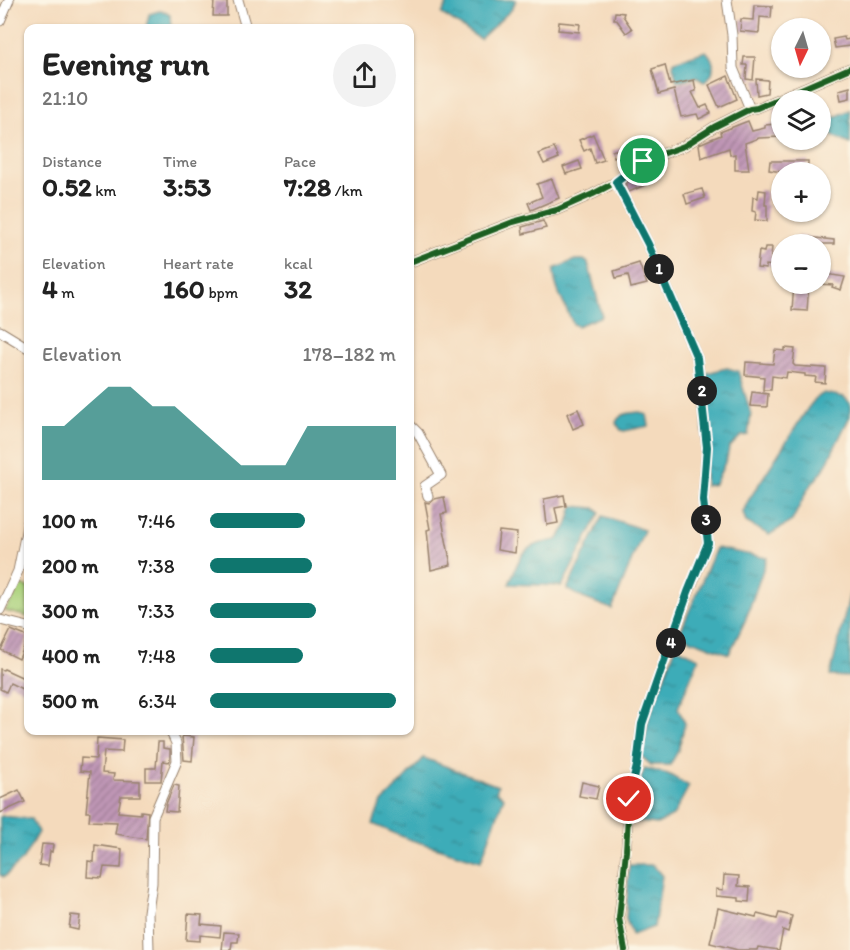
<!DOCTYPE html>
<html lang="en">
<head>
<meta charset="utf-8">
<style>
  :root { --surface:#fff; --page:#f2f2f2; --text:#222; --muted:#767676; --accent:#0f766e }
  body { margin:0; font-family:Itim,sans-serif; background:var(--page); color:var(--text); height:100vh; display:flex; flex-direction:column; font-size:22px; white-space:nowrap }
  * { box-sizing:border-box; margin:0 }
  p { font-size:20px; color:var(--muted) }
  .icon { flex:none; width:33px; height:33px; fill:none; stroke:currentColor; stroke-width:2; stroke-linecap:round; stroke-linejoin:round }
  .map { position:relative; flex:1; overflow:hidden }
  .side { position:absolute; left:24px; top:24px; width:390px; height:711px; display:flex; flex-direction:column; background:var(--surface); border-radius:12px; box-shadow:0 2px 4px #0004 }
  .side>* { flex:none }
  .needle { width:39px; rotate:185deg }
  .fabs { position:absolute; left:771px; top:18px; display:grid; gap:12px }
  .fabs a { display:grid; place-items:center; width:60px; height:60px; border-radius:50%; background:var(--surface); box-shadow:0 2px 4px #0004; font-size:30px }
  .pin { position:absolute; display:grid; place-items:center; width:51px; height:51px; color:#fff; margin:-26px; border:3px solid #fff; border-radius:50%; box-shadow:0 2px 6px #0007 }
  .km { position:absolute; width:30px; height:30px; margin:-15px; border-radius:50%; background:#222; color:#fff; font-size:16px; line-height:30px; text-align:center }
  .round { display:grid; place-items:center; flex:none; width:63px; height:63px; border-radius:32px; background:var(--page) }
  .head { display:flex; align-items:center; justify-content:space-between; height:102px; padding:0 18px }
  h1 { font-size:33px; font-weight:700; line-height:45px }
  .figures { display:grid; grid-template-columns:repeat(3,1fr); gap:9px; height:102px; padding:6px 18px }
  .figures div { display:grid; align-content:center }
  .figures b { font-size:26px; font-weight:700 }
  .figures small { font-size:16px; font-weight:400 }
  .figures p { font-size:16px }
  .chart { height:168px; padding:12px 18px }
  .chart p { display:flex; justify-content:space-between }
  .chart svg { width:100%; height:108px; margin-top:6px; fill:var(--accent); opacity:.7 }
  ul { padding:0 18px; list-style:none; font-size:20px }
  li { display:grid; grid-template-columns:96px 72px 1fr; align-items:center; height:45px }
  li i { height:15px; border-radius:8px; background:var(--accent) }
  .map>svg:first-child { display:block }
</style>
</head>
<body>
<div class="map">
<svg width="850" height="950" viewBox="0 0 850 950">
  <defs>
    <pattern id="park-crowns" width="20" height="18" patternUnits="userSpaceOnUse" patternTransform="scale(1.5)"><rect width="20" height="18" fill="#aad27c"/><path d="M2 6a3 3 0 1 1 6 0M12 15a3 3 0 1 1 6 0" fill="none" stroke="#93b46b"/></pattern>
    <pattern id="water-ripples" width="26" height="14" patternUnits="userSpaceOnUse" patternTransform="scale(1.5)"><rect width="26" height="14" fill="#3cacb8"/><path d="M2 4q2-2 4 0t4 0M15 11q2-2 4 0t4 0" fill="none" stroke="#348c95"/></pattern>
    <pattern id="building-hatch" width="6" height="6" patternUnits="userSpaceOnUse" patternTransform="scale(1.5)"><rect width="6" height="6" fill="#bf96b6"/><path d="M-1 1l2-2M0 6l6-6M5 7l2-2" fill="none" stroke="#9c7b93"/></pattern>
  </defs>
  <rect width="100%" height="100%" fill="#fcf5e5"/>
  <filter id="ink" filterUnits="userSpaceOnUse"><feTurbulence type="fractalNoise" baseFrequency=".0167" numOctaves="2"/><feDisplacementMap in="SourceGraphic" scale="12" xChannelSelector="R" yChannelSelector="G"/><feConvolveMatrix kernelMatrix="1 2 1 2 8 2 1 2 1" color-interpolation-filters="sRGB"/></filter>
  <filter id="wash" filterUnits="userSpaceOnUse"><feTurbulence type="fractalNoise" baseFrequency=".008" numOctaves="4" result="noise"/><feDisplacementMap in="SourceGraphic" scale="24" xChannelSelector="R" yChannelSelector="G"/><feGaussianBlur stdDeviation="1.35" result="paint"/><feColorMatrix in="noise" values="0 0 0 0 0 0 0 0 0 0 0 0 0 0 0 0 0 1.4 0 .05"/><feComposite in="paint" operator="in"/></filter>
  <g filter="url(#wash)">
    <rect width="100%" height="100%" fill="#f4dabc"/>
    <!-- park -->
    <path fill="url(#park-crowns)" stroke="#727e4d" stroke-width="1.5" d="M20 585 28 587V617L5 611Z"/>
    <!-- water -->
    <g fill="url(#water-ripples)" stroke="#3c6b6b" stroke-width="1.5">
      <path d="M449 0H516L512 9 480 39 442 14Z"/>
      <path d="M159 11 167 12 170 15 171 28H146L149 14Z"/>
      <path d="M706 51C716 61 716 74 704 82L696 77 677 81 673 66 674 61Z"/>
      <path d="M850 110V144C840 140 825 134 824 122Z"/>
      <path d="M575 260H584L588 263 602 316 577 326 573 324C566 307 553 287 554 269Z"/>
      <path d="M727 368 738 371 751 414 748 435 741 436 729 448 727 458 715 484 705 486 702 379 707 373Z"/>
      <path d="M824 393 844 397 850 403V416L824 469 808 489 792 521 769 535 746 522 743 512 748 501 808 408 816 398Z"/>
      <path d="M640 412 647 415 649 426 624 431 621 430 616 423C619 413 630 413 640 412Z"/>
      <path d="M573 506 595 508 600 513 562 586 509 584C522 552 522 545 557 540L567 526Z"/>
      <path d="M603 516 644 530 612 609 583 598 567 589Z"/>
      <path d="M716 548 767 558 745 621 729 654 679 635Z"/>
      <path d="M850 593V677L830 676Z"/>
      <path d="M676 647 699 658 678 708 685 723 678 751 670 765H651L641 756 649 717Z"/>
      <path d="M424 758 498 786 496 792 504 797 481 861 408 839 373 824 380 805Z"/>
      <path d="M645 768 668 774 689 786 673 816 657 824 631 821V801Z"/>
      <path d="M2 816 31 819 38 832 23 859 4 877 0 875V817Z"/>
      <path d="M629 865H653L662 876 654 927 632 935 626 919Z"/>
    </g>
    <g id="blocks">
      <!-- building -->
      <g fill="url(#building-hatch)">
        <path d="M214 1 227 2V16H213Z"/>
        <path d="M754 5 772 6 771 18 760 17 759 33 740 31 741 19 753 20Z"/>
        <path d="M615 12 624 13 623 16 632 29 626 33 616 19H614Z"/>
        <path d="M559 22 580 24 579 32 558 30Z"/>
        <path d="M844 37 845 40 850 39V46L835 48 833 39Z"/>
        <path d="M744 57H755L753 80 746 79 747 65H743Z"/>
        <path d="M665 65 670 85 694 80 696 91 692 92 700 108 707 105 711 113 699 119 697 114 681 117 674 90 659 94 652 69Z"/>
        <path d="M728 76 737 99 719 107 709 85Z"/>
        <path d="M756 79 768 80 767 93 757 95Z"/>
        <path d="M850 87V98L841 100 839 90Z"/>
        <path d="M782 105 781 137 759 138 745 143 749 170H735V154L730 155 729 148 701 158 699 144 721 135 720 132 748 121 752 131 765 128V125L777 124 774 108Z"/>
        <path d="M593 134 604 160 595 163 590 148 584 151 579 140Z"/>
        <path d="M635 143 638 153 633 155 634 159 625 166 623 154 614 157 612 151Z"/>
        <path d="M554 148 559 158 544 164 539 154Z"/>
        <path d="M579 161 582 169 566 174 563 167Z"/>
        <path d="M770 161H808V165L790 168V172H783L769 170Z"/>
        <path d="M642 172 647 184 629 192 625 183Z"/>
        <path d="M552 179 559 198 531 210 528 203 542 197 537 184Z"/>
        <path d="M702 189 705 198 687 204 684 194Z"/>
        <path d="M759 190 766 191 765 205H767V221L755 220 756 212 752 211 753 197 758 198Z"/>
        <path d="M543 221 546 228 523 234 522 227Z"/>
        <path d="M797 236 834 240V244H796Z"/>
        <path d="M765 247H772L771 257 782 258V267L766 265V269L757 268 759 251 764 252Z"/>
        <path d="M639 263 647 284 631 288 628 275 616 278 614 271Z"/>
        <path d="M820 273 845 277 841 290 832 287 833 285 820 284Z"/>
        <path d="M794 284H809L807 311 792 310Z"/>
        <path d="M785 348 795 349 793 364 795 366 826 368 825 383 815 382 816 377 805 376V374L787 372 786 378 772 376 771 390H763L764 377 745 375 746 362 773 364 775 350 785 351Z"/>
        <path d="M752 392 768 394 767 407 750 406Z"/>
        <path d="M578 409 584 424 573 429 567 414Z"/>
        <path d="M564 495 566 506 555 508 558 523 547 525 544 499Z"/>
        <path d="M444 497 447 513 441 514 451 565 431 570 427 530 430 529 425 502 429 503 434 499Z"/>
        <path d="M499 531 517 533 515 553 497 550Z"/>
        <path d="M11 630 28 637 19 659 1 650Z"/>
        <path d="M0 669 3 670 4 669 28 680V692L10 683 6 692 0 689Z"/>
        <path d="M182 736 194 737 192 761 184 760Z"/>
        <path d="M97 738 123 740 122 752 104 751 102 773 114 774 113 780 140 781V796H121L118 812 141 814V811L148 812 146 839 115 834 117 822 89 821 90 812H86L90 772 80 771 81 758 96 759Z"/>
        <path d="M158 742H163V748L170 749V760L169 762 163 761 161 781H146V768H156Z"/>
        <path d="M582 782 599 786 596 799 579 796Z"/>
        <path d="M174 785 179 786 177 812 165 811 166 804Z"/>
        <path d="M19 790 25 802 0 813V799Z"/>
        <path d="M42 844 53 845 52 852 50 851 48 866 39 865Z"/>
        <path d="M95 845 122 849 121 868 104 867 102 878 87 877 88 861 94 862Z"/>
        <path d="M724 875 739 876 738 886 750 887 749 902 739 901V898L716 896V889L723 890Z"/>
        <path d="M718 908 756 917 757 914 777 919 779 913 792 916 788 932 783 930 779 950 758 947 757 950H738L710 943Z"/>
        <path d="M188 914 202 915 201 924 221 926 220 937 200 935V941L186 940Z"/>
        <path d="M71 915 80 916 78 930 69 928Z"/>
        <path d="M224 932 239 933 238 942H232L231 950H222Z"/>
      </g>
    </g>
  </g>
  <g filter="url(#ink)">
    <use href="#blocks" fill-opacity="0" stroke="#98826d" stroke-width="1.5"/>
    <g fill="none" stroke-linecap="round" stroke-linejoin="round">
      <!-- street casing -->
      <g stroke="#98826d" stroke-width="11">
        <g id="street">
          <path d="M238 0 246 28"/>
          <path d="M727 0 732 35 733 68 750 109"/>
          <path d="M0 21 9 0"/>
          <path d="M616 182 648 244 697 358 707 447 703 500 708 543 689 592 642 724 637 766 629 799 626 851 619 918 625 950"/>
          <path d="M410 262 513 222 557 210 593 194 616 182 643 161 684 146 714 127 750 109 757 108 850 68"/>
          <path d="M0 331 28 348"/>
          <path d="M410 425 418 433 441 475 425 486 428 496"/>
          <path d="M0 610 18 571 28 522"/>
          <path d="M0 620 28 627"/>
          <path d="M149 950 148 912 152 883 153 817 177 761 176 743 170 730"/>
        </g>
      </g>
      <!-- street -->
      <use href="#street" stroke="#fff" stroke-width="9"/>
      <!-- cycleway casing -->
      <g stroke="#fcf5e5" stroke-width="10">
        <g id="cycleway">
          <path d="M616 182 648 244 697 358 707 447 703 500 708 543 689 592 642 724 637 766 629 799 626 851 619 918 625 950"/>
          <path d="M410 262 513 222 557 210 593 194 616 182 643 161 684 146 714 127 750 109 757 108 850 68"/>
        </g>
      </g>
      <!-- cycleway -->
      <use href="#cycleway" stroke="#1b5e20" stroke-width="6"/>
    </g>
  </g>
  <g fill="none" stroke-linecap="round" stroke-linejoin="round" filter="url(#ink)">
    <!-- route casing -->
    <g stroke="#fff" stroke-width="12">
      <path id="route" d="M629 799 637 766 642 724 688 592 708 543 703 500 707 447 697 358 648 244 616 182 643 161"/>
    </g>
    <!-- route -->
    <use href="#route" stroke="#0f766e" stroke-width="8"/>
  </g>
</svg>
<div class="fabs">
<a><svg class="needle" viewBox="-14 -14 28 28"><path d="M0-13l5 13h-10z" fill="#e53935"/><path d="M0 13l5-13h-10z" fill="#767676"/></svg></a>
<a><svg class="icon" aria-label="layers" viewBox="0 0 24 24"><path d="M12 4l9 5-9 5-9-5zM3 14l9 5 9-5"/></svg></a>
<a>+</a>
<a>−</a>
</div>
<div class="pin" style="left:643px;top:161px;background:#1e9e55"><svg class="icon" aria-label="arrive" viewBox="0 0 24 24"><path d="M6 21V4h12l-3 4 3 4H6"/></svg></div>
<div class="pin" style="left:629px;top:799px;background:#d93025"><svg class="icon" aria-label="check" viewBox="0 0 24 24"><path d="M5 12l5 5 9-10"/></svg></div>
<b class="km" style="left:659px;top:269px">1</b>
<b class="km" style="left:702px;top:391px">2</b>
<b class="km" style="left:706px;top:520px">3</b>
<b class="km" style="left:671px;top:643px">4</b>
<section class="side">
<div class="head"><div><h1>Evening run</h1><p>21:10</p></div><a class="round"><svg class="icon" aria-label="share" viewBox="0 0 24 24"><path d="M12 15V3M7 8l5-5 5 5M5 13v7h14v-7"/></svg></a></div>
<div class="figures">
<div><p>Distance</p><b>0.52<small> km</small></b></div>
<div><p>Time</p><b>3:53</b></div>
<div><p>Pace</p><b>7:28<small> /km</small></b></div>
</div>
<div class="figures">
<div><p>Elevation</p><b>4<small> m</small></b></div>
<div><p>Heart rate</p><b>160<small> bpm</small></b></div>
<div><p>kcal</p><b>32</b></div>
</div>
<div class="chart"><p><span>Elevation</span>178–182 m</p>
<svg viewBox="0 0 160 44" preserveAspectRatio="none"><path d="M0 44V22L10 22L20 14L30 6L40 6L50 14L60 14L70 22L80 30L90 38L100 38L110 38L120 22L130 22L140 22L150 22L160 22V44z"/></svg>
</div>
<ul>
<li><b>100 m</b>7:46<i style="width:51%"></i></li>
<li><b>200 m</b>7:38<i style="width:55%"></i></li>
<li><b>300 m</b>7:33<i style="width:57%"></i></li>
<li><b>400 m</b>7:48<i style="width:50%"></i></li>
<li><b>500 m</b>6:34<i style="width:100%"></i></li>
</ul>
</section>
</div>
</body>
</html>
